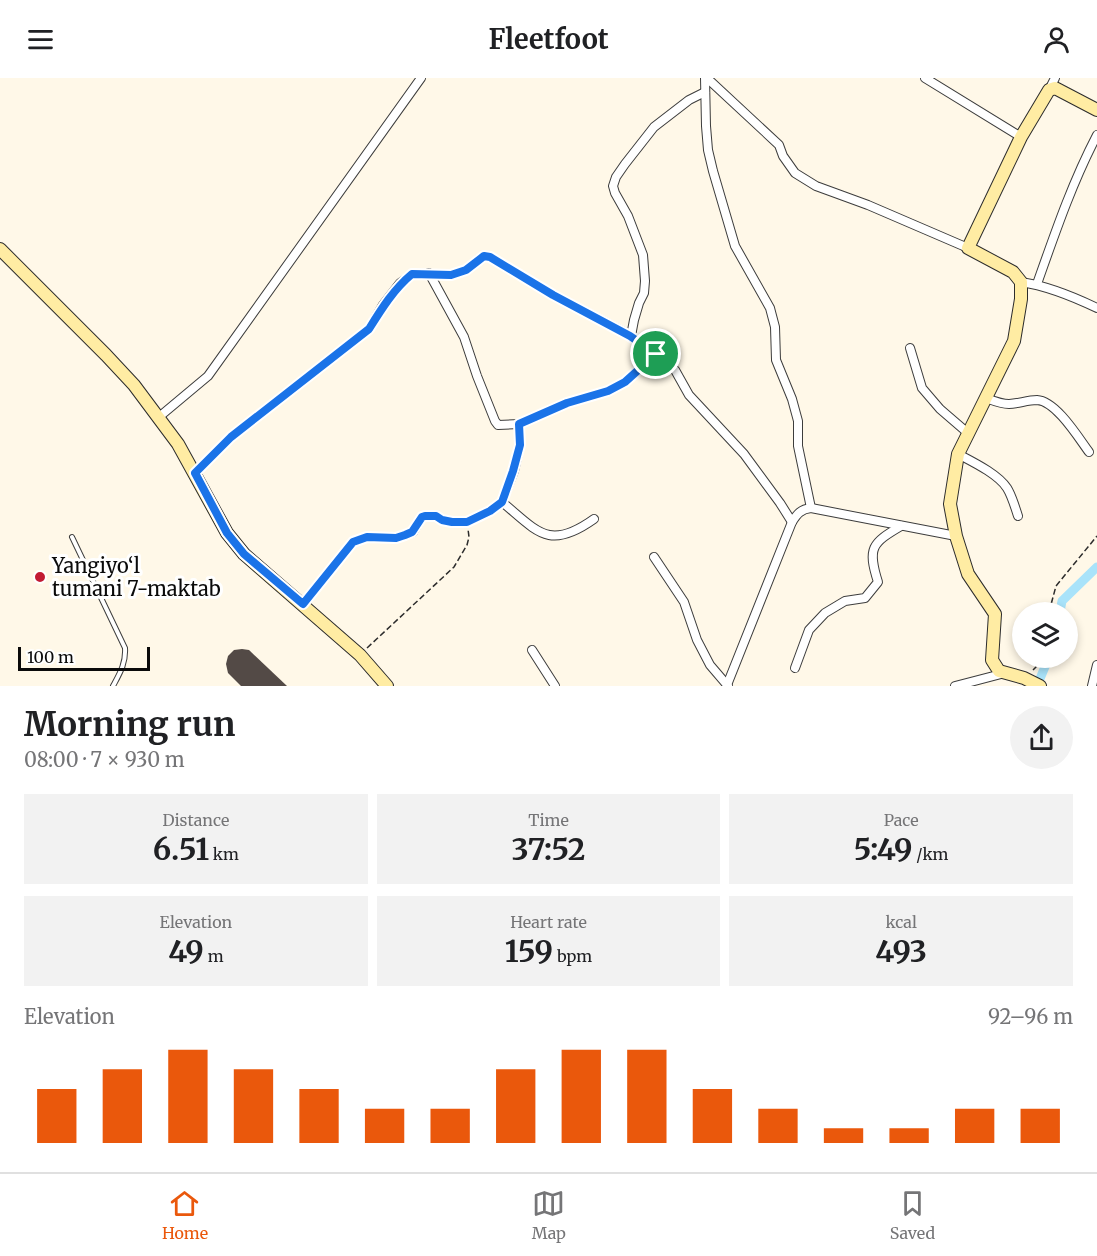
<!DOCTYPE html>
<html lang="en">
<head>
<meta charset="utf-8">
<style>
  :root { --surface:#fff; --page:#f2f2f2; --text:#202124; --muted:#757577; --line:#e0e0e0; --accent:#ea580c }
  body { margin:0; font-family:Merriweather,serif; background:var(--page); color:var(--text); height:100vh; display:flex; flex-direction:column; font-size:22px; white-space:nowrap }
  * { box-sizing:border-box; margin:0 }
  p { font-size:20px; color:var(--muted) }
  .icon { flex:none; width:33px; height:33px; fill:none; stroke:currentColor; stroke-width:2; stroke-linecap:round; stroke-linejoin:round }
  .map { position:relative; height:608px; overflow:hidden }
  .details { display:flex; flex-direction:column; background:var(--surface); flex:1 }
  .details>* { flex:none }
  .tools { position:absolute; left:1012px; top:524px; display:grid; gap:12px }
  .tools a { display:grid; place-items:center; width:66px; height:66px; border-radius:50%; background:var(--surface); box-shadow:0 3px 9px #0003; font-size:30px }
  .scale { position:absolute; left:18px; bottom:15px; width:132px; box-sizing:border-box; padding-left:6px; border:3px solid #0a0a0a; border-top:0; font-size:16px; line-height:21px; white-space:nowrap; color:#0a0a0a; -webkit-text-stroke:4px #fff; paint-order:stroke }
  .pin { position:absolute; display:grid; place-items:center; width:51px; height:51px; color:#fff; margin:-26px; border:3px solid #fff; border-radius:50%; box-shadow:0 2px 6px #0007 }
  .round { display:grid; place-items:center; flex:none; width:63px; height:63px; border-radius:32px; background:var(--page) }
  .headline { display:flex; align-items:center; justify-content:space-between; height:102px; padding:0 24px }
  h1 { font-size:33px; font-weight:700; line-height:45px }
  .stats { display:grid; grid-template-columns:repeat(3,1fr); gap:9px; height:102px; padding:6px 24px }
  .stats div { display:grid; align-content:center; border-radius:0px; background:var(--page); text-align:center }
  .stats b { font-size:30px; font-weight:700 }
  .stats small { font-size:16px; font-weight:400 }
  .stats p { font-size:16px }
  .chart { height:168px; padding:12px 24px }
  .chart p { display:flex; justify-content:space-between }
  .chart svg { width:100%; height:108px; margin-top:6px; stroke:var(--accent); stroke-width:6 }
  header { display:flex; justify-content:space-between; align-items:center; height:78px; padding:0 24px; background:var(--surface); font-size:27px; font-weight:700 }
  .dock { display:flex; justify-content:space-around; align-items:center; height:84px; border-top:2px solid var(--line); background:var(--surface); font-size:16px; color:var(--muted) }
  .dock a { display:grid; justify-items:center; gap:3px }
  .dock .selected { color:var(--accent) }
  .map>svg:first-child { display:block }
</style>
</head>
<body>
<header><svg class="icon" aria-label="menu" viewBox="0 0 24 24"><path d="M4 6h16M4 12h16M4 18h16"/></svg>Fleetfoot<svg class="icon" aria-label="person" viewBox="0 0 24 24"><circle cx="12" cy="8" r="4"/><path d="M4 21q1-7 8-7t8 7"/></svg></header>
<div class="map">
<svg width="1097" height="608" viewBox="0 0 1097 608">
  <rect width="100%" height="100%" fill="#fff8e8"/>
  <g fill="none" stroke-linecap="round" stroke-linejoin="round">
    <!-- canal -->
    <g stroke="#a9e3fa" stroke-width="9">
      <path d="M1060 534 1062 523 1097 489"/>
      <path d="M1037 608 1049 579"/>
    </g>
  </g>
  <!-- building -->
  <path fill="#534a46" d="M242 571 249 572 287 608H241L228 595 226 586 228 578 234 572Z"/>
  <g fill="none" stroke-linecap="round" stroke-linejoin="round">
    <!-- lane casing -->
    <g stroke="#3d3d3d" stroke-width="6">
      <path id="lane" d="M72 459 125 570C126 585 120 595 113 608"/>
    </g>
    <!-- street casing -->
    <g stroke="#3d3d3d" stroke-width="10">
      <g id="street">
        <path d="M705 0 706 48 708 72 713 93 735 168 770 230 775 249 776 282 792 321 798 343V368L811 430"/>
        <path d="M707 0 779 67 783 78 795 95 816 108 868 127 968 170"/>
        <path d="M925 0 1021 59"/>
        <path d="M1049 12 1055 0"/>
        <path d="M429 195 464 259 477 298 495 343 498 347 519 346 567 325 608 313 625 304 656 276"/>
        <path d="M1021 204C1048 208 1072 218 1097 230"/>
        <path d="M1037 206C1055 155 1072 105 1097 57"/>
        <path d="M631 258 634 242 639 225 644 215 645 203 643 177 628 138 615 115 613 108 616 99 625 86 654 49 689 22 705 14"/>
        <path d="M910 270 922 310 940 331 969 356"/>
        <path d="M986 320C994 323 1001 326 1009 326 1018 326 1027 322 1037 322 1056 323 1078 359 1089 374"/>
        <path d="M264 333 369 251 383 227 400 205 413 196C430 195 450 200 466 192 475 187 478 177 490 179L553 217 631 258 656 276 675 292 689 317 744 376 780 425 792 444"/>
        <path d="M159 339 208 298 421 0"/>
        <path d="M958 376C973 384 998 396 1007 410 1012 418 1015 429 1018 438"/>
        <path d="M502 424C538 454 549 473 594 441"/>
        <path d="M353 464 367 459 396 460 405 457 413 454 422 439 425 438H436L442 442 452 444H467L490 433 502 424 514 393 520 367 519 346"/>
        <path d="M654 479 684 524 697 562 710 587 728 608"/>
        <path d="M532 572 555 608"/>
        <path d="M795 590 809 552 825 535 845 523 865 520 878 504C867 470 872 465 901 448"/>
        <path d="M727 607 792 444C797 436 801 431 811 430L956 458"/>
        <path d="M955 608 1005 595"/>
        <path d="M1092 608 1097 587"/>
      </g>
    </g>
    <!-- secondary casing -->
    <g stroke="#2c2c2c" stroke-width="14">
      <g id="secondary">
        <path d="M0 171 106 277 134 307 178 366 227 455 244 476 360 577 387 608"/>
        <path d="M1040 608 1024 600 999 593 992 582 995 536 968 496 956 458 950 426 958 376 1014 263 1021 221V204L1013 194 968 170 1021 59 1049 12 1055 10 1097 32"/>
      </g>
    </g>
    <!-- path -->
    <g stroke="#2c2c2c" stroke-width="1.5" stroke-dasharray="6 3" stroke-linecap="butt">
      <path d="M202 388 231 359 256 339"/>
      <path d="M309 519 347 471"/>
      <path d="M1049 534 1056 508 1097 458"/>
      <path d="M367 570 454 489 467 467 469 459 468 451"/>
      <path d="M1033 592 1036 589 1037 579"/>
    </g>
    <!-- lane -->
    <use href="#lane" stroke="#fff" stroke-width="4"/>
    <!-- street -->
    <use href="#street" stroke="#fff" stroke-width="8"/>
    <!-- secondary -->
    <use href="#secondary" stroke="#ffeca3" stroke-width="12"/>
  </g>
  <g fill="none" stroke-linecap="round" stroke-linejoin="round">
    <!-- route casing -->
    <g stroke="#fff" stroke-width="12">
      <path id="route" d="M484 178 490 179 553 217 630 258 656 276 625 304 608 313 567 325 519 346 520 367 513 393 502 424 490 433 467 444H452L442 442 436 438H425L422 439 412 454 405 457 396 460 367 459 353 464 303 526 244 476 227 455 195 395 231 359 369 251C382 230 394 211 412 196L451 197 466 192Z"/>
    </g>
    <!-- route -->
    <use href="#route" stroke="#1a73e8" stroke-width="8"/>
  </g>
  <!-- markers -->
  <circle fill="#c21b33" stroke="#fff" stroke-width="2" cx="40" cy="499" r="6"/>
  <g text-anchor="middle" stroke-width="6" stroke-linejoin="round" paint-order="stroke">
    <!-- poi labels -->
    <g font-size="20" fill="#0a0a0a" stroke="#fff" text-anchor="start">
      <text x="52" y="495">Yangiyo‘l<tspan x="52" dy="23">tumani 7-maktab</tspan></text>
    </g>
  </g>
</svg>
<div class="tools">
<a><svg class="icon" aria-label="layers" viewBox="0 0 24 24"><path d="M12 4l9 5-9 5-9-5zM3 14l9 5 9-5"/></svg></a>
</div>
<div class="scale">100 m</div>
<div class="pin" style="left:656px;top:276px;background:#1e9e55"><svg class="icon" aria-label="arrive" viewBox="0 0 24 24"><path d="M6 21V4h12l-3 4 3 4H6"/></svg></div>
</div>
<section class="details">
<div class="headline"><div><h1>Morning run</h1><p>08:00 · 7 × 930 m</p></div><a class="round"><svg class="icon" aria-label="share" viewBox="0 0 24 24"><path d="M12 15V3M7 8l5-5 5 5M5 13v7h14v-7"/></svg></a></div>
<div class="stats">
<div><p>Distance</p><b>6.51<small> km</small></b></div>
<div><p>Time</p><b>37:52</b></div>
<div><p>Pace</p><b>5:49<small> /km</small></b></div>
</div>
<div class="stats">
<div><p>Elevation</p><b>49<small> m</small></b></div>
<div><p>Heart rate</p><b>159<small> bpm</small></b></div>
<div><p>kcal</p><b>493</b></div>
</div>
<div class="chart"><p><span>Elevation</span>92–96 m</p>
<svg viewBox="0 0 160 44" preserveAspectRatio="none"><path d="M5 44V22M15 44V14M25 44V6M35 44V14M45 44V22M55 44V30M65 44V30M75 44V14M85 44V6M95 44V6M105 44V22M115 44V30M125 44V38M135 44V38M145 44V30M155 44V30"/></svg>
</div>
</section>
<nav class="dock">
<a class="selected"><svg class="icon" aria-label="home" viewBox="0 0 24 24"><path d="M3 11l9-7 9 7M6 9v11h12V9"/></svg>Home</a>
<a><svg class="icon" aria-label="map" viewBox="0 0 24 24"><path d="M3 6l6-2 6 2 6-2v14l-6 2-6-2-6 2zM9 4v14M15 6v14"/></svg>Map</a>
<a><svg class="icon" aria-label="saved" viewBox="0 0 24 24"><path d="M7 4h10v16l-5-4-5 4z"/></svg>Saved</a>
</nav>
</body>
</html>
